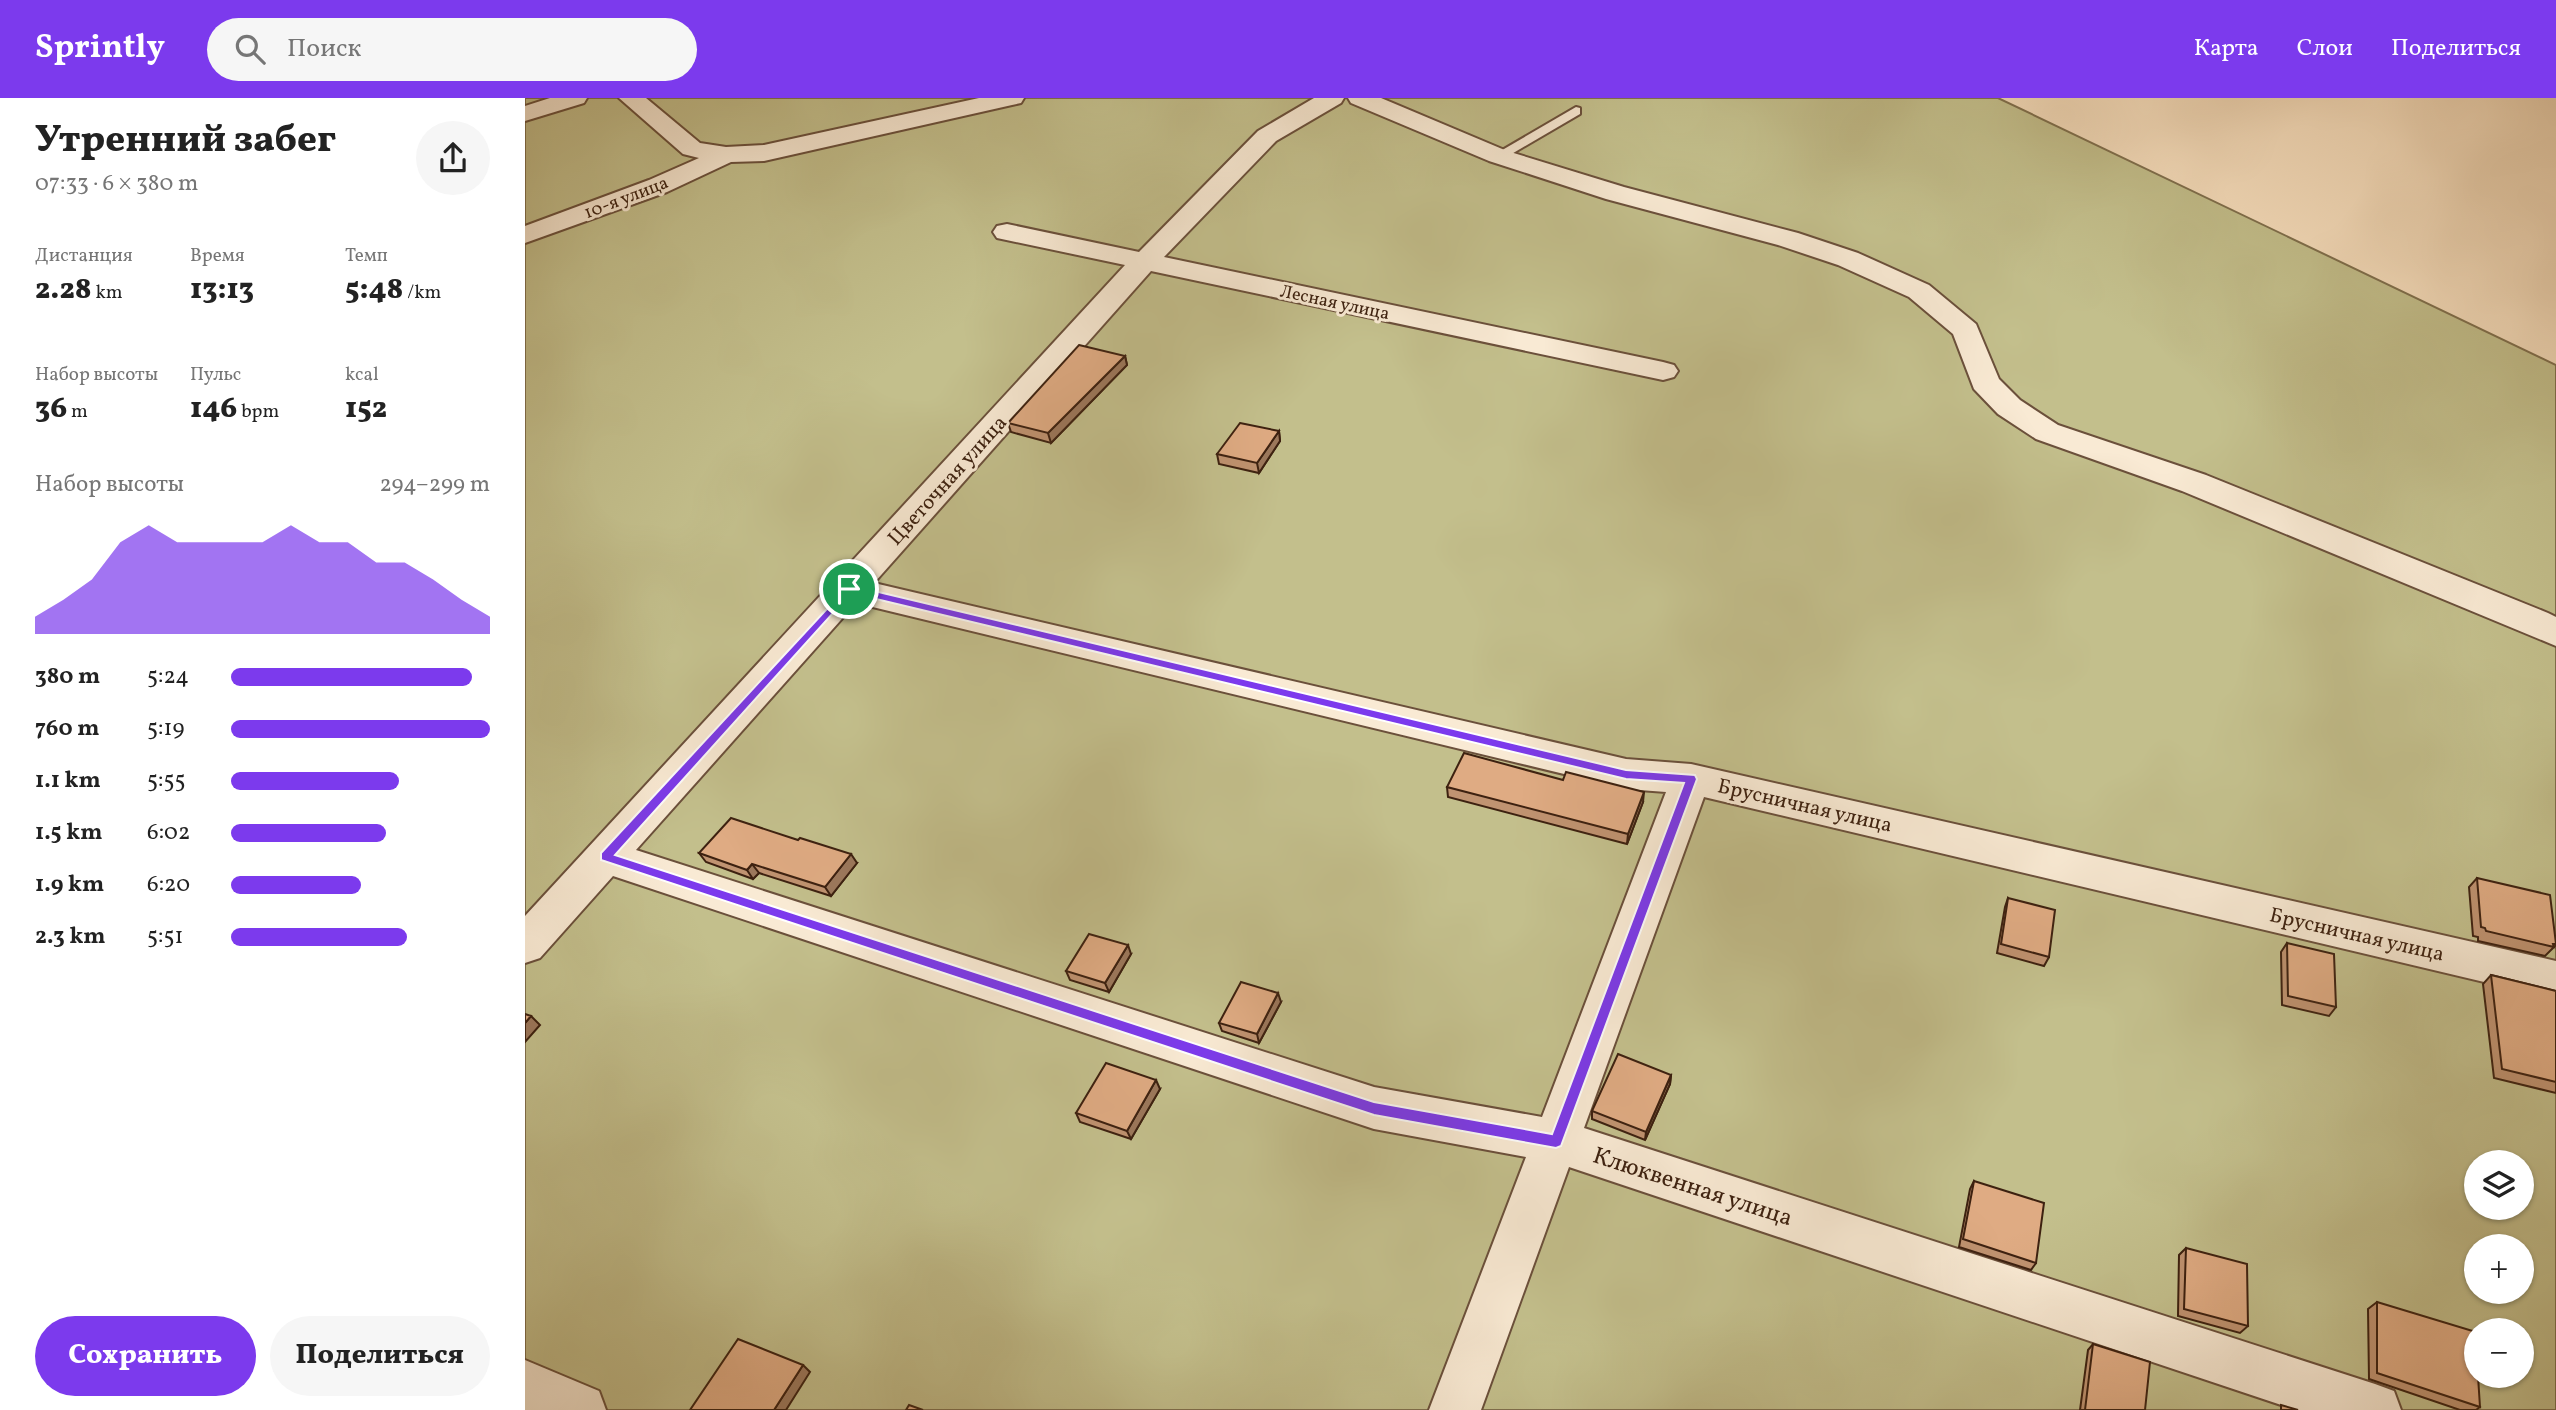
<!DOCTYPE html>
<html lang="ru">
<head>
<meta charset="utf-8">
<style>
  :root { --surface:#fff; --page:#f6f6f6; --text:#222; --muted:#767676; --accent:#7c3aed }
  body { margin:0; font-family:Vollkorn,serif; background:var(--page); color:var(--text); height:100vh; display:flex; flex-direction:column; font-size:26px; white-space:nowrap }
  * { box-sizing:border-box; margin:0 }
  p { font-size:23px; color:var(--muted) }
  .icon { flex:none; width:38px; height:38px; fill:none; stroke:currentColor; stroke-width:2; stroke-linecap:round; stroke-linejoin:round }
  .map { position:relative; flex:1; overflow:hidden }
  .side { display:flex; flex-direction:column; background:var(--surface); width:525px }
  .side>* { flex:none }
  .fabs { position:absolute; left:1939px; top:1052px; display:grid; gap:14px }
  .fabs a { display:grid; place-items:center; width:70px; height:70px; border-radius:50%; background:var(--surface); box-shadow:0 2px 5px #0004; font-size:35px }
  .pin { position:absolute; display:grid; place-items:center; width:60px; height:60px; color:#fff; margin:-30px; border:4px solid #fff; border-radius:50%; box-shadow:0 2px 7px #0007 }
  .round { display:grid; place-items:center; flex:none; width:74px; height:74px; border-radius:37px; background:var(--page) }
  .headline { display:flex; align-items:center; justify-content:space-between; height:119px; padding:0 35px }
  h1 { font-size:38px; font-weight:800; line-height:52px }
  .figures { display:grid; grid-template-columns:repeat(3,1fr); gap:10px; height:119px; padding:7px 35px }
  .figures div { display:grid; align-content:center }
  .figures b { font-size:30px; font-weight:800 }
  .figures small { font-size:19px; font-weight:400 }
  .figures p { font-size:19px }
  .chart { height:196px; padding:14px 35px }
  .chart p { display:flex; justify-content:space-between }
  .chart svg { width:100%; height:126px; margin-top:7px; fill:var(--accent); opacity:.7 }
  .button { display:flex; gap:14px; margin-top:auto; padding:14px 35px }
  .button a { flex:1; height:80px; border-radius:42px; background:var(--accent); color:#fff; font-size:28px; font-weight:800; line-height:80px; text-align:center }
  .button a+a { background:var(--page); color:var(--text) }
  ul { padding:0 35px; list-style:none; font-size:23px }
  li { display:grid; grid-template-columns:112px 84px 1fr; align-items:center; height:52px }
  li i { height:18px; border-radius:9px; background:var(--accent) }
  header { display:flex; align-items:center; gap:42px; box-sizing:border-box; height:98px; padding:0 35px; background:var(--accent); color:#fff }
  header strong { font-size:33px }
  nav { display:flex; gap:38px; margin-inline-start:auto; font-size:24px }
  .search { width:490px; height:63px; background:var(--page); display:flex; align-items:center; gap:18px; box-sizing:border-box; padding:0 24px; border-radius:38px; color:var(--muted); font-size:26px }
  main { display:flex; flex:1; min-height:0 }
  .map>svg:first-child { display:block }
</style>
</head>
<body>
<header>
<strong>Sprintly</strong>
<div class="search"><svg class="icon" aria-label="search" viewBox="0 0 24 24"><circle cx="10" cy="10" r="6"/><path d="M15 15l6 6"/></svg>Поиск</div>
<nav><a>Карта</a><a>Слои</a><a>Поделиться</a></nav>
</header>
<main>
<section class="side">
<div class="headline"><div><h1>Утренний забег</h1><p>07:33 · 6 × 380 m</p></div><a class="round"><svg class="icon" aria-label="share" viewBox="0 0 24 24"><path d="M12 15V3M7 8l5-5 5 5M5 13v7h14v-7"/></svg></a></div>
<div class="figures">
<div><p>Дистанция</p><b>2.28<small> km</small></b></div>
<div><p>Время</p><b>13:13</b></div>
<div><p>Темп</p><b>5:48<small> /km</small></b></div>
</div>
<div class="figures">
<div><p>Набор высоты</p><b>36<small> m</small></b></div>
<div><p>Пульс</p><b>146<small> bpm</small></b></div>
<div><p>kcal</p><b>152</b></div>
</div>
<div class="chart"><p><span>Набор высоты</span>294–299 m</p>
<svg viewBox="0 0 160 44" preserveAspectRatio="none"><path d="M0 44V38L10 32L20 25L30 12L40 6L50 12L60 12L70 12L80 12L90 6L100 12L110 12L120 19L130 19L140 25L150 32L160 38V44z"/></svg>
</div>
<ul>
<li><b>380 m</b>5:24<i style="width:93%"></i></li>
<li><b>760 m</b>5:19<i style="width:100%"></i></li>
<li><b>1.1 km</b>5:55<i style="width:65%"></i></li>
<li><b>1.5 km</b>6:02<i style="width:60%"></i></li>
<li><b>1.9 km</b>6:20<i style="width:50%"></i></li>
<li><b>2.3 km</b>5:51<i style="width:68%"></i></li>
</ul>
<div class="button"><a>Сохранить</a><a>Поделиться</a></div>
</section>
<div class="map">
<svg width="2031" height="1312" viewBox="0 0 2031 1312">
  <rect width="100%" height="100%" fill="#f6debd"/>
  <filter id="stains"><feTurbulence type="fractalNoise" baseFrequency=".00286" numOctaves="4"/><feColorMatrix values="0 0 0 0 .2 0 0 0 0 .09 0 0 0 0 .02 0 0 0 .5 -.17"/></filter>
  <radialGradient id="worn" r=".72"><stop offset=".6" stop-color="#630" stop-opacity="0"/><stop offset="1" stop-color="#630" stop-opacity=".3"/></radialGradient>
  <!-- green -->
  <path fill="#c3bf8c" stroke="#80704e" stroke-width="2" fill-rule="evenodd" d="M0 0H1473L2031 267V1312H0ZM1951 1064H1997V1110H1951ZM1951 1148H1997V1194H1951ZM1951 1232H1997V1278H1951Z"/>
  <g fill="none" stroke-linecap="round" stroke-linejoin="round">
    <!-- service casing -->
    <g stroke="#6b503b" stroke-width="4">
      <path id="service" d="M1051 9 1055 10V16L978 61 973 62 967 58Z"/>
    </g>
    <!-- minor casing -->
    <g stroke="#6b503b" stroke-width="4">
      <g id="minor">
        <path d="M25 0H62L59 5 0 23V8Z"/>
        <path d="M94 0H121L175 45 201 49 239 47 454 0H499L496 5 487 7 239 63 206 64 142 94 0 145V128L124 82 174 60 158 56Z"/>
        <path d="M789 0H819L816 5 751 43 639 159 1138 264 1149 267 1153 273 1149 279 1138 282 626 173 349 485 1101 661 1166 666 2031 863V901L1179 699 1059 1030 1850 1286 1869 1293 1876 1312H1771L1044 1069 956 1312H904L1001 1059 849 1031 88 778 15 860 0 865V818L600 167 472 140 468 134 472 128 482 126 614 154 733 33ZM331 505 1101 691 1141 694 1017 1019 849 989 111 752Z"/>
        <path d="M823 0H856L982 53 1099 89 1273 135 1333 155 1404 187 1451 226 1474 281 1495 302 1533 327 1681 377 2023 515 2031 519V548L1657 393 1511 341 1473 316 1449 291 1428 236 1384 199 1313 167 1253 147 1081 101 964 63 826 5Z"/>
        <path d="M0 1262 74 1293 81 1312H0Z"/>
      </g>
    </g>
    <!-- service -->
    <use href="#service" fill="#f9ead4" fill-rule="evenodd"/>
    <!-- minor -->
    <use href="#minor" fill="#f9ead4" fill-rule="evenodd"/>
  </g>
  <!-- wall -->
  <g fill="#c09371" stroke="#3d2110" stroke-width="2">
    <path d="M600 258 602 267 526 345 486 334 483 325Z"/>
    <path d="M754 333 755 343 734 375 694 366 692 356Z"/>
    <path d="M922 689 1118 704 1102 746 923 699Z"/>
    <path d="M174 755 332 765 306 798 234 775 228 781 181 764Z"/>
    <path d="M1952 780 2031 839V847L2020 858 1953 843V839L1948 838 1944 789Z"/>
    <path d="M1483 800 1524 859 1519 868 1472 855 1480 809Z"/>
    <path d="M1762 845 1811 909 1804 918 1757 907 1756 854Z"/>
    <path d="M606 856 584 894 545 882 541 873Z"/>
    <path d="M1966 877 2031 893V995L1969 980 1958 886Z"/>
    <path d="M756 904 734 945 697 933 694 925Z"/>
    <path d="M1146 977 1145 986 1120 1042 1067 1021V1013Z"/>
    <path d="M635 991 606 1041 555 1024 551 1015Z"/>
    <path d="M1449 1083 1511 1165 1506 1172 1434 1149 1445 1091Z"/>
    <path d="M1661 1150 1723 1228 1715 1235 1653 1218 1654 1157Z"/>
    <path d="M1852 1204 1955 1309 1951 1312H1935L1844 1281 1843 1211Z"/>
    <path d="M1568 1246 1620 1312H1555L1563 1252Z"/>
  </g>
  <!-- shaded-wall -->
  <g fill="#9c785c" stroke="#3d2110" stroke-width="2">
    <path d="M600 258 602 267 526 345 523 335Z"/>
    <path d="M754 333 755 343 734 375 732 365Z"/>
    <path d="M1119 694 1118 704 1102 746 1103 736Z"/>
    <path d="M326 756 332 765 306 798 300 789Z"/>
    <path d="M227 766 234 775 228 781 222 772Z"/>
    <path d="M603 847 606 856 584 894 580 885Z"/>
    <path d="M753 895 756 904 734 945 732 936Z"/>
    <path d="M6 918 15 927 0 944V925Z"/>
    <path d="M1146 977 1145 986 1120 1042 1121 1034Z"/>
    <path d="M631 982 635 991 606 1041 602 1033Z"/>
    <path d="M278 1267 285 1274 261 1312H249Z"/>
  </g>
  <!-- building -->
  <g fill="#dfab83" stroke="#3d2110" stroke-width="2">
    <path d="M554 247 600 258 523 335 483 325Z"/>
    <path d="M715 325 754 333 732 365 692 356Z"/>
    <path d="M939 655 1038 682 1041 674 1119 694 1103 736 922 689Z"/>
    <path d="M206 720 273 742 275 740 326 756 300 789 227 766 222 772 174 755Z"/>
    <path d="M1952 780 2025 797 2031 846H2028L2029 849 1961 833 1960 830 1956 829Z"/>
    <path d="M1483 800 1530 812 1524 859 1476 846Z"/>
    <path d="M564 836 603 847 580 885 541 873Z"/>
    <path d="M1762 845 1809 856 1811 909 1763 898Z"/>
    <path d="M1966 877 2031 893V984L1977 971Z"/>
    <path d="M716 884 753 895 732 936 694 925Z"/>
    <path d="M0 916 6 918 0 925Z"/>
    <path d="M1093 956 1146 977 1121 1034 1067 1013Z"/>
    <path d="M581 965 631 982 602 1033 551 1015Z"/>
    <path d="M1449 1083 1519 1105 1511 1165 1438 1141Z"/>
    <path d="M1661 1150 1722 1166 1723 1228 1659 1211Z"/>
    <path d="M1852 1204 1951 1234V1278H1953L1955 1309 1852 1275Z"/>
    <path d="M213 1241 278 1267 249 1312H165Z"/>
    <path d="M1568 1246 1625 1264 1620 1312H1560Z"/>
    <path d="M384 1307 398 1312H381Z"/>
    <path d="M1756 1307 1773 1312H1756Z"/>
  </g>
  <!-- route -->
  <path fill="#7c3aed" stroke="#fff" stroke-width="2" fill-rule="evenodd" d="M324 487 1101 672 1170 677 1172 681 1036 1048 1031 1050 849 1017 76 762V755ZM326 495 1101 681 1159 685 1027 1036 849 1004 90 757Z"/>
  <g text-anchor="middle" stroke-width="6" stroke-linejoin="round" paint-order="stroke">
    <!-- far-street labels -->
    <g font-size="18" fill="#3d2110" stroke="#f9ead4">
      <text transform="translate(101 99) rotate(-21)" y="6">10-я улица</text>
      <text transform="translate(810 204) rotate(12)" y="6">Лесная улица</text>
    </g>
    <!-- street labels -->
    <g font-size="21" fill="#3d2110" stroke="#f9ead4">
      <text transform="translate(422 382) rotate(-48)" y="7">Цветочная улица</text>
      <text transform="translate(1280 707) rotate(13)" y="7">Брусничная улица</text>
      <text transform="translate(1832 836) rotate(13)" y="7">Брусничная улица</text>
    </g>
    <!-- near-street labels -->
    <g font-size="24" fill="#3d2110" stroke="#f9ead4">
      <text transform="translate(1168 1088) rotate(18)" y="8">Клюквенная улица</text>
    </g>
  </g>
  <rect width="100%" height="100%" filter="url(#stains)"/>
  <rect width="100%" height="100%" fill="url(#worn)"/>
</svg>
<div class="fabs">
<a><svg class="icon" aria-label="layers" viewBox="0 0 24 24"><path d="M12 4l9 5-9 5-9-5zM3 14l9 5 9-5"/></svg></a>
<a>+</a>
<a>−</a>
</div>
<div class="pin" style="left:324px;top:491px;background:#1e9e55"><svg class="icon" aria-label="arrive" viewBox="0 0 24 24"><path d="M6 21V4h12l-3 4 3 4H6"/></svg></div>
</div>
</main>
</body>
</html>
